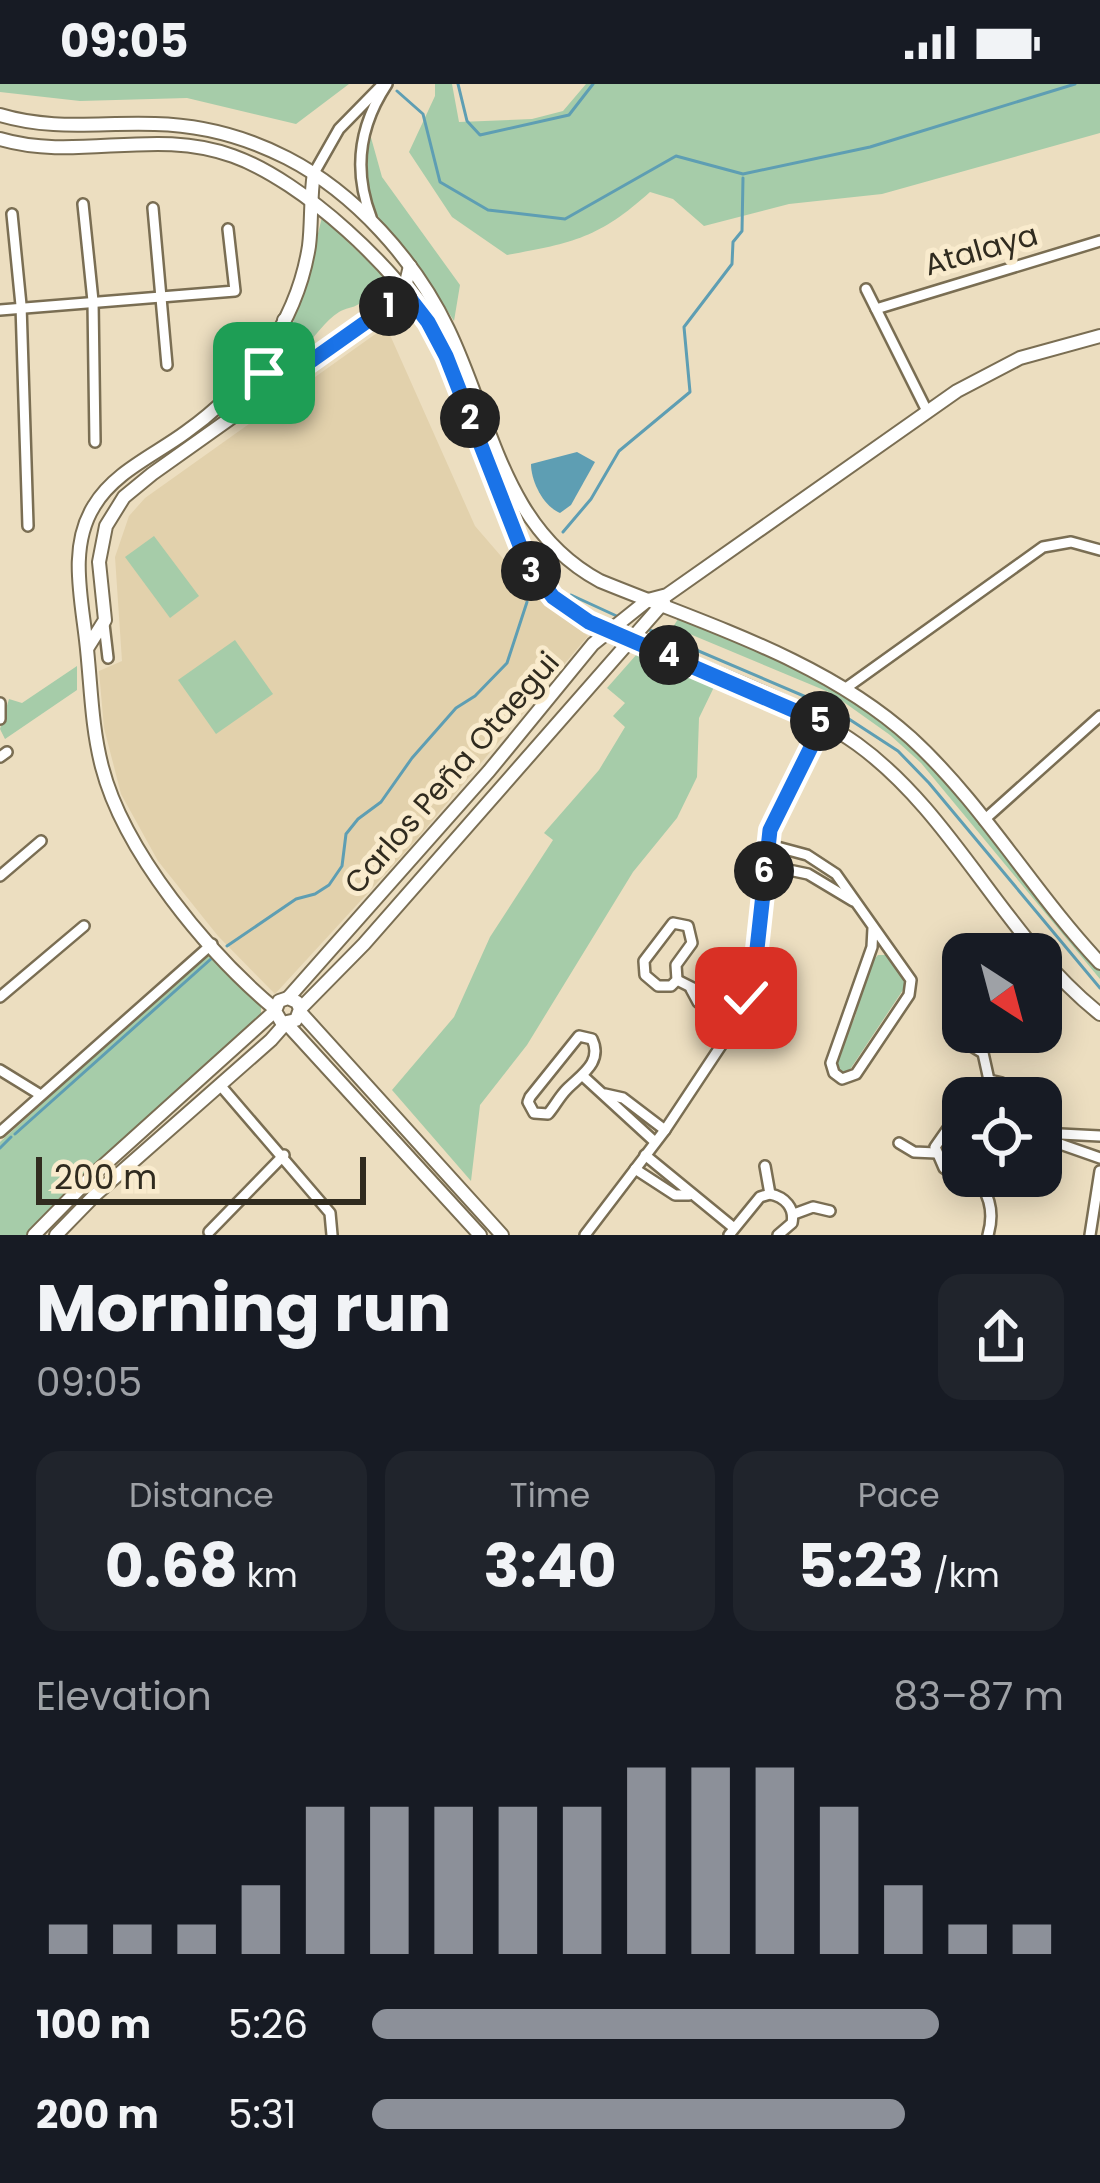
<!DOCTYPE html>
<html lang="en">
<head>
<meta charset="utf-8">
<style>
  :root { --surface:#171b24; --page:#20242c; --text:#f1f3f6; --muted:#9ea1a6; --accent:#8c9099 }
  body { margin:0; font-family:Poppins,sans-serif; background:var(--page); color:var(--text); height:100vh; display:flex; flex-direction:column; font-size:45px; white-space:nowrap }
  * { box-sizing:border-box; margin:0 }
  p { font-size:39px; color:var(--muted) }
  .icon { flex:none; width:66px; height:66px; fill:none; stroke:currentColor; stroke-width:2; stroke-linecap:round; stroke-linejoin:round }
  .map { position:relative; height:1151px; overflow:hidden }
  .panel { display:flex; flex-direction:column; background:var(--surface); flex:1 }
  .panel>* { flex:none }
  .needle { width:78px; rotate:144deg }
  .controls { position:absolute; left:942px; top:849px; display:grid; gap:24px }
  .controls a { display:grid; place-items:center; width:120px; height:120px; border-radius:24px; background:var(--surface); box-shadow:0 6px 30px #0003; font-size:60px }
  .scale { position:absolute; left:36px; bottom:30px; width:330px; box-sizing:border-box; padding-left:12px; border:6px solid #302b1f; border-top:0; font-size:33px; line-height:42px; white-space:nowrap; color:#302b1f; -webkit-text-stroke:9px #f9ebcd; paint-order:stroke }
  .pin { position:absolute; display:grid; place-items:center; width:102px; height:102px; color:#fff; margin:-51px; border-radius:24px; box-shadow:0 6px 18px #0006 }
  .km { position:absolute; width:60px; height:60px; margin:-30px; border-radius:50%; background:#222; color:#fff; font-size:33px; line-height:60px; text-align:center }
  .round { display:grid; place-items:center; flex:none; width:126px; height:126px; border-radius:24px; background:var(--page) }
  .overview { display:flex; align-items:center; justify-content:space-between; height:204px; padding:0 36px }
  h1 { font-size:66px; font-weight:700; line-height:90px }
  .metrics { display:grid; grid-template-columns:repeat(3,1fr); gap:18px; height:204px; padding:12px 36px }
  .metrics div { display:grid; align-content:center; border-radius:24px; background:var(--page); text-align:center }
  .metrics b { font-size:60px; font-weight:700 }
  .metrics small { font-size:33px; font-weight:400 }
  .metrics p { font-size:33px }
  .chart { height:336px; padding:24px 36px }
  .chart p { display:flex; justify-content:space-between }
  .chart svg { width:100%; height:216px; margin-top:12px; stroke:var(--accent); stroke-width:6 }
  ul { padding:0 36px; list-style:none; font-size:39px }
  li { display:grid; grid-template-columns:192px 144px 1fr; align-items:center; height:90px }
  li i { height:30px; border-radius:15px; background:var(--accent) }
  .status { display:flex; justify-content:space-between; align-items:center; height:84px; padding:0 60px; background:var(--surface); direction:ltr }
  .status svg { height:33px; fill:currentColor }
  .map>svg:first-child { display:block }
</style>
</head>
<body>
<div class="status"><b>09:05</b><svg viewBox="0 0 49 12"><path d="M0 12V9h3v3zM5 12V6h3v6zM10 12V3h3v9zM15 12V0h3v12zM26 1h20v11H26zM47 4h2v5h-2z"/></svg></div>
<div class="map">
<svg width="1100" height="1151" viewBox="0 0 1100 1151">
  <rect width="100%" height="100%" fill="#ecdec0"/>
  <!-- built -->
  <path fill="#e2d1ac" d="M381 246 390 251 475 442 539 516 588 552 411 762 275 910 218 852 158 777 121 710 104 644 99 587 122 577 115 473 129 432 145 414Z"/>
  <!-- green -->
  <g fill="#a6cca9">
    <path d="M0 0H349L296 40 187 14 80 17 0 8Z"/>
    <path d="M435 0H452L459 38 532 35 563 27 586 0H1100V49L882 110 789 120 704 142 673 115 650 108C599 154 573 159 507 171L452 133 409 68 435 12Z"/>
    <path d="M370 50 382 93 460 201 454 237C443 220 433 203 421 188 381 138 355 120 370 50Z"/>
    <path d="M322 133 395 203 388 209 367 202 359 220C353 224 345 224 339 228 326 236 312 255 304 266L295 255 293 232 307 195Z"/>
    <path d="M154 452 199 512 170 534 125 473Z"/>
    <path d="M678 535C723 553 771 568 814 590 929 649 1006 762 1079 865L1100 886V895L921 679 890 651 831 609 673 543Z"/>
    <path d="M235 556 273 610 216 650 178 596Z"/>
    <path d="M637 570 715 601 699 634 697 693 677 734 633 788 527 961 480 1021 471 1097 392 1006 454 933 490 853 553 756 544 749 599 686 625 643 613 632 625 619 607 604Z"/>
    <path d="M77 582V606L5 655 0 645 9 615 22 619Z"/>
    <path d="M211 866 261 922V930L103 1073 28 1151H0V1058Z"/>
    <path d="M878 871H886L902 889 905 903 847 990 839 986 837 975 855 933 869 881Z"/>
  </g>
  <!-- water -->
  <path fill="#5e9eb3" d="M577 368 595 378 571 421 560 429C543 422 531 397 531 380Z"/>
  <g fill="none" stroke-linecap="round" stroke-linejoin="round">
    <!-- stream -->
    <g stroke="#5e9eb3" stroke-width="3">
      <path d="M458 0 467 37 480 51 569 31 593 0"/>
      <path d="M397 7 423 30 440 98 488 126 565 135 676 72 743 90 870 63 1075 0"/>
      <path d="M563 448 591 415 619 367 690 308 684 243 732 180 733 158 742 147 743 94"/>
      <path d="M571 511 621 534"/>
      <path d="M647 545 832 624 898 667 929 699 1100 904"/>
      <path d="M227 862 296 815 315 810 329 801 342 782 346 750 358 735 381 718 412 674 456 624 475 612 507 579 527 518"/>
      <path d="M15 1050 212 874"/>
      <path d="M0 1064 11 1053"/>
    </g>
    <!-- minor casing -->
    <g stroke="#7a6e53" stroke-width="14">
      <g id="minor">
        <path d="M314 89 339 45 383 0"/>
        <path d="M83 120 93 217 95 358"/>
        <path d="M153 124 167 281"/>
        <path d="M12 130 21 221 28 442"/>
        <path d="M371 133C353 86 359 42 387 0"/>
        <path d="M866 205 927 327"/>
        <path d="M876 225 1100 157"/>
        <path d="M0 226 235 207 228 145"/>
        <path d="M104 540 108 574"/>
        <path d="M846 604 1043 463 1071 458 1100 466"/>
        <path d="M0 619V635"/>
        <path d="M0 673 7 668"/>
        <path d="M984 736 1100 632"/>
        <path d="M766 760 807 771 836 790 911 896 909 911 856 990 842 995 834 989 831 979 872 863 873 844"/>
        <path d="M765 781 808 790 853 817"/>
        <path d="M0 792 41 757"/>
        <path d="M673 839 688 842 692 859 676 881 677 896 671 902H658L645 891 644 877Z"/>
        <path d="M677 896 721 918 746 914"/>
        <path d="M691 905 698 918 732 945"/>
        <path d="M0 913 84 842"/>
        <path d="M579 952 592 955C603 978 582 990 567 1005 559 1013 555 1022 548 1030L534 1029 528 1018 530 1013Z"/>
        <path d="M973 963 983 969 989 996"/>
        <path d="M0 986 39 1010"/>
        <path d="M583 992 655 1058"/>
        <path d="M220 1001 330 1129 332 1151"/>
        <path d="M605 1010 623 1014 665 1046"/>
        <path d="M969 1014 989 996 1002 999 1008 1014"/>
        <path d="M963 1023 935 1063 944 1084 971 1103 988 1102 994 1092"/>
        <path d="M0 1048 212 860"/>
        <path d="M1041 1049 1100 1052"/>
        <path d="M1050 1051 1060 1060 1100 1074"/>
        <path d="M899 1059 914 1068 936 1069"/>
        <path d="M645 1071 734 1144"/>
        <path d="M765 1082 770 1110"/>
        <path d="M635 1085 675 1111H689"/>
        <path d="M983 1104C992 1119 993 1134 988 1151"/>
        <path d="M794 1130 813 1123 830 1127"/>
        <path d="M209 1148 284 1071"/>
        <path d="M585 1151 665 1046 732 945 754 882 769 746 823 639"/>
        <path d="M729 1151 760 1113 770 1110C785 1113 795 1124 792 1139L778 1151"/>
        <path d="M1090 1151 1100 1087"/>
      </g>
    </g>
    <!-- tertiary casing -->
    <g stroke="#7a6e53" stroke-width="16">
      <g id="tertiary">
        <path d="M0 31C53 47 101 38 155 40 200 41 246 53 287 74 355 109 415 176 448 245 492 336 503 445 600 497 705 540 825 576 911 654 983 720 1033 808 1100 879"/>
        <path d="M0 55C77 78 155 43 233 72 303 97 399 186 435 250 458 292 472 341 490 385 506 426 517 475 548 508 575 536 608 545 643 559 712 588 796 617 857 660 955 731 1005 855 1100 930"/>
        <path d="M284 236 285 252 305 281"/>
        <path d="M88 563 105 536 99 478 106 442 124 413 152 390 390 221 404 207 410 182"/>
        <path d="M288 914 489 687 593 560 648 516 667 511 957 307 1020 274 1100 252"/>
        <path d="M275 925C208 869 124 768 102 683 91 641 91 598 86 556 81 512 69 462 94 422 114 388 155 371 186 348 248 304 297 239 309 162 312 138 310 113 314 89"/>
        <path d="M300 925 297 918 288 914 279 917 275 927 282 939 296 936 300 925 364 860 664 518"/>
        <path d="M300 928 502 1151"/>
        <path d="M287 940 480 1151"/>
        <path d="M34 1151 93 1091 275 927"/>
        <path d="M56 1151 95 1111 271 956 285 940"/>
      </g>
    </g>
    <!-- minor -->
    <use href="#minor" stroke="#fff" stroke-width="9"/>
    <!-- tertiary -->
    <use href="#tertiary" stroke="#fff" stroke-width="12"/>
  </g>
  <g fill="none" stroke-linecap="round" stroke-linejoin="round">
    <!-- route casing -->
    <g stroke="#fff" stroke-width="24">
      <path id="route" d="M264 289 270 306 390 221 404 207 428 238 446 272 526 477 553 513 589 538 823 639 770 746 757 865 746 914"/>
    </g>
    <!-- route -->
    <use href="#route" stroke="#1a73e8" stroke-width="15"/>
  </g>
  <g text-anchor="middle" stroke-width="10" stroke-linejoin="round" paint-order="stroke">
    <!-- street labels -->
    <g font-size="30" fill="#302b1f" stroke="#f9ebcd">
      <text transform="translate(981 166) rotate(-16)" y="10">Atalaya</text>
      <text transform="translate(452 689) rotate(-49)" y="10">Carlos Peña Otaegui</text>
    </g>
  </g>
</svg>
<div class="controls">
<a><svg class="needle" viewBox="-14 -14 28 28"><path d="M0-13l5 13h-10z" fill="#e53935"/><path d="M0 13l5-13h-10z" fill="#9ea1a6"/></svg></a>
<a><svg class="icon" aria-label="locate" viewBox="0 0 24 24"><circle cx="12" cy="12" r="6"/><path d="M12 2v4M12 18v4M2 12h4M18 12h4"/></svg></a>
</div>
<div class="scale">200 m</div>
<div class="pin" style="left:264px;top:289px;background:#1e9e55"><svg class="icon" aria-label="arrive" viewBox="0 0 24 24"><path d="M6 21V4h12l-3 4 3 4H6"/></svg></div>
<div class="pin" style="left:746px;top:914px;background:#d93025"><svg class="icon" aria-label="check" viewBox="0 0 24 24"><path d="M5 12l5 5 9-10"/></svg></div>
<b class="km" style="left:389px;top:222px">1</b>
<b class="km" style="left:470px;top:334px">2</b>
<b class="km" style="left:531px;top:487px">3</b>
<b class="km" style="left:669px;top:571px">4</b>
<b class="km" style="left:820px;top:637px">5</b>
<b class="km" style="left:764px;top:787px">6</b>
</div>
<section class="panel">
<div class="overview"><div><h1>Morning run</h1><p>09:05</p></div><a class="round"><svg class="icon" aria-label="share" viewBox="0 0 24 24"><path d="M12 15V3M7 8l5-5 5 5M5 13v7h14v-7"/></svg></a></div>
<div class="metrics">
<div><p>Distance</p><b>0.68<small> km</small></b></div>
<div><p>Time</p><b>3:40</b></div>
<div><p>Pace</p><b>5:23<small> /km</small></b></div>
</div>
<div class="chart"><p><span>Elevation</span>83–87 m</p>
<svg viewBox="0 0 160 44" preserveAspectRatio="none"><path d="M5 44V38M15 44V38M25 44V38M35 44V30M45 44V14M55 44V14M65 44V14M75 44V14M85 44V14M95 44V6M105 44V6M115 44V6M125 44V14M135 44V30M145 44V38M155 44V38"/></svg>
</div>
<ul>
<li><b>100 m</b>5:26<i style="width:82%"></i></li>
<li><b>200 m</b>5:31<i style="width:77%"></i></li>
</ul>
</section>
</body>
</html>
